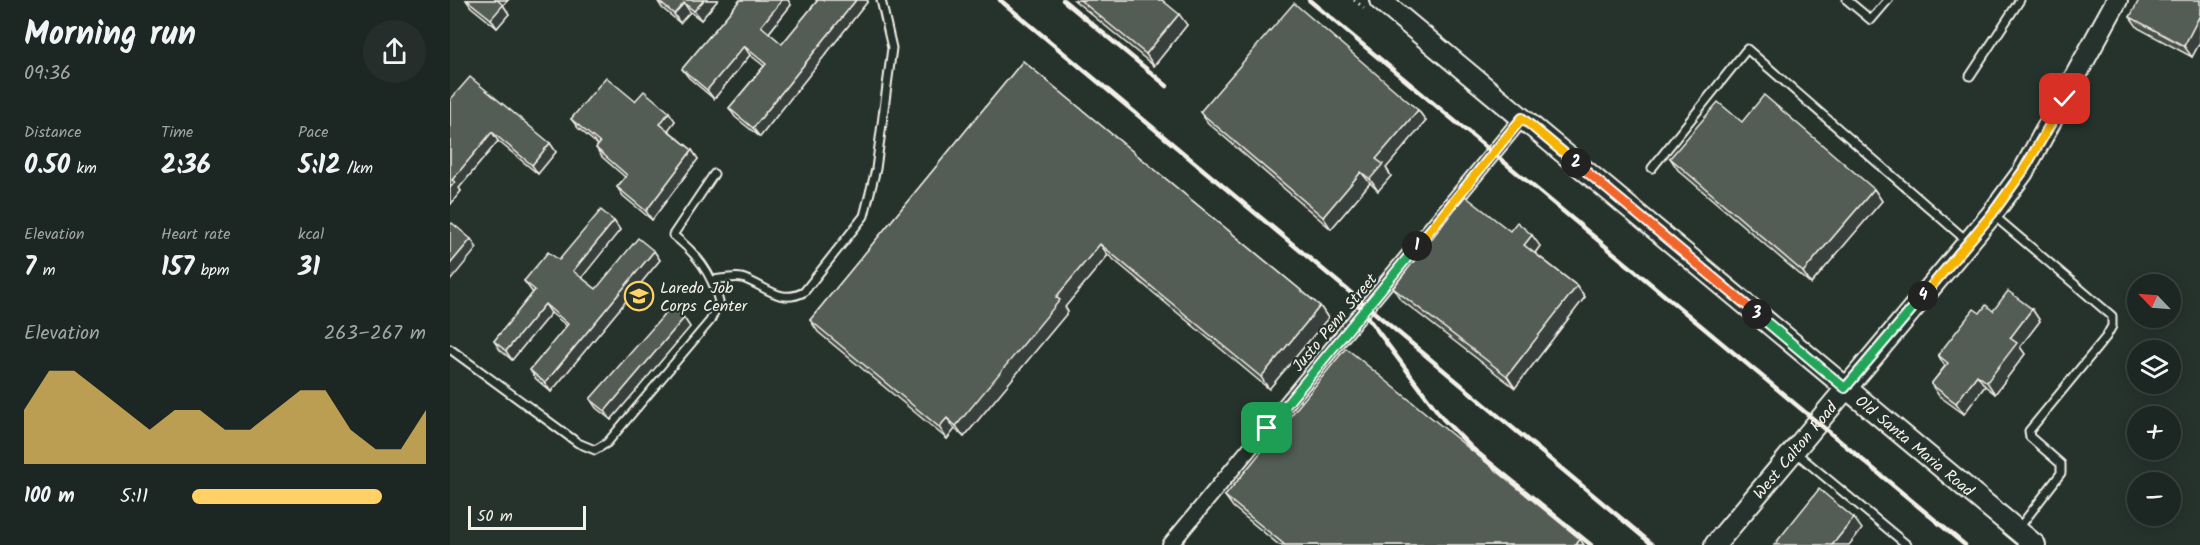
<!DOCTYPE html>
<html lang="en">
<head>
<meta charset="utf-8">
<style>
  :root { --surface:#1c2622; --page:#252e2a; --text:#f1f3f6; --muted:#a0a5a5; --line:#3a4340; --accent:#ffd166 }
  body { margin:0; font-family:Kalam,sans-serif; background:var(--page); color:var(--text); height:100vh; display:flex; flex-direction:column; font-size:22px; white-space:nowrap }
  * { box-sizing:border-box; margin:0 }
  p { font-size:20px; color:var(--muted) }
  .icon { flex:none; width:33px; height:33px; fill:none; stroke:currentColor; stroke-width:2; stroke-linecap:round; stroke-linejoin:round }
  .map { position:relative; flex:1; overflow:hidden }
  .details { display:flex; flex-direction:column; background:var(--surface); width:450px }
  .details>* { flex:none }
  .needle { width:39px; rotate:295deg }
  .fabs { position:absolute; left:1677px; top:274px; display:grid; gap:12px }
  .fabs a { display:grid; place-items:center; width:54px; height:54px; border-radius:50%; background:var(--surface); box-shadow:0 3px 15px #0003,0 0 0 2px var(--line); font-size:30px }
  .scale { position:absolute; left:18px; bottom:15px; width:118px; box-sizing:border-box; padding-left:6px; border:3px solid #f4f1e8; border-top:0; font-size:16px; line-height:21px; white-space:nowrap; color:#f4f1e8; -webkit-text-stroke:4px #26332d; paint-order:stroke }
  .pin { position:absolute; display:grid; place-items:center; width:51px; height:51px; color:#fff; margin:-26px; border-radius:12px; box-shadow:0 3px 9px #0006 }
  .km { position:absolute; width:30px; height:30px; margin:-15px; border-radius:50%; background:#222; color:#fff; font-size:16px; line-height:30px; text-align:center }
  .round { display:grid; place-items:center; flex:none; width:63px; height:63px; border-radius:32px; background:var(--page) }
  .summary { display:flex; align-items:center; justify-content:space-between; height:102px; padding:0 24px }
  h1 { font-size:33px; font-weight:800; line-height:45px }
  .figures { display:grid; grid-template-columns:repeat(3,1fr); gap:9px; height:102px; padding:6px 24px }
  .figures div { display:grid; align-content:center }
  .figures b { font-size:26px; font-weight:800 }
  .figures small { font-size:16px; font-weight:400 }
  .figures p { font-size:16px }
  .chart { height:168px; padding:12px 24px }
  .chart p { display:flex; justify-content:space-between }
  .chart svg { width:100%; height:108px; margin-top:6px; fill:var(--accent); opacity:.7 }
  ul { padding:0 24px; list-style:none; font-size:20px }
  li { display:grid; grid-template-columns:96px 72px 1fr; align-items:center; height:45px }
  li i { height:15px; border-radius:8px; background:var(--accent) }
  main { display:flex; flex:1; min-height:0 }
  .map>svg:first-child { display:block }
</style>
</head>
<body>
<main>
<section class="details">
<div class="summary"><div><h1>Morning run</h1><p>09:36</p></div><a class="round"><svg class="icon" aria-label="share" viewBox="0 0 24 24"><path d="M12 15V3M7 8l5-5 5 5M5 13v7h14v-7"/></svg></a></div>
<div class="figures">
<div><p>Distance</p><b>0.50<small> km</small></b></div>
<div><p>Time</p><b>2:36</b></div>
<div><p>Pace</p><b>5:12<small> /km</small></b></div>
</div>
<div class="figures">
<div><p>Elevation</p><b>7<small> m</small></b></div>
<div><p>Heart rate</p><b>157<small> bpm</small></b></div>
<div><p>kcal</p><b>31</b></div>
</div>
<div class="chart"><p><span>Elevation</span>263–267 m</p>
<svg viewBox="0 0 160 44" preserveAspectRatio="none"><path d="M0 44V22L10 6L20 6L30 14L40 22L50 30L60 22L70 22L80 30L90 30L100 22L110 14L120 14L130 30L140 38L150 38L160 22V44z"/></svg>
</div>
<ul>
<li><b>100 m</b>5:11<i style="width:81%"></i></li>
</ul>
</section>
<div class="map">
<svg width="1750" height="545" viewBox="0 0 1750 545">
  <rect width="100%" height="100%" fill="#26332d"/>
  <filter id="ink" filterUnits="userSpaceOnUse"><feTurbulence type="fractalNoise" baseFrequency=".0167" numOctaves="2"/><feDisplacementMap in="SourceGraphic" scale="12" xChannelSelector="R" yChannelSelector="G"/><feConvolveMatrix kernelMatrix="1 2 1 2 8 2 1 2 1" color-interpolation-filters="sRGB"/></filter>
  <g filter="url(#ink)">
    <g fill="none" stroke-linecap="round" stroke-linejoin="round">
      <!-- lane casing -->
      <g stroke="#f4f1e8" stroke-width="11">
        <g id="lane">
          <path d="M1397 0 1421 20 1438 0"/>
          <path d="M1520 76 1570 0"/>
          <path d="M1202 168 1297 49 1516 240"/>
          <path d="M1543 215 1662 316V326L1656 337 1579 431 1580 437 1611 464V473L1569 528"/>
          <path d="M264 280C272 279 284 276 292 278 315 285 329 305 354 292L414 216 426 169 442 48 431 0"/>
          <path d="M0 349 128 443 145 450 157 443 260 321 269 302C262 273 246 253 223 235L264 174"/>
          <path d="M1345 452 1457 545"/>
        </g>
      </g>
      <!-- street casing -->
      <g stroke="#f4f1e8" stroke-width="18">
        <path id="street" d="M720 545 1072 118"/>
      </g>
      <!-- secondary casing -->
      <g stroke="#f4f1e8" stroke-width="24">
        <g id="secondary">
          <path id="s1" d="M930 0 1585 545"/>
          <path id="s2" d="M1265 545 1542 214 1573 172 1667 0"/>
        </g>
      </g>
      <!-- path -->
      <path stroke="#f4f1e8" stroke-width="3" stroke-dasharray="1.5 4.5" stroke-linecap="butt" d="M904 0 914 8"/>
      <!-- lane -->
      <use href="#lane" stroke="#26332d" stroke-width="7"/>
      <!-- street -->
      <use href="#street" stroke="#26332d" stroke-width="14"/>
      <!-- secondary -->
      <use href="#secondary" stroke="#26332d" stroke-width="20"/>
      <!-- rail -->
      <g stroke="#f4f1e8" stroke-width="4.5">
        <path d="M550 0 1203 545"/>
        <path d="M613 0 717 86"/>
        <path d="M859 0 1515 545"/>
        <path d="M909 306 993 419 1023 449 1141 545"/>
      </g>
    </g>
    <!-- wall -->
    <g fill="#474f49" stroke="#f4f1e8" stroke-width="1.5">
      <path d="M16 0H58L53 5 59 14 47 28 21 7Z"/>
      <path d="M207 0H268L251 20 240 12 230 23 212 8Z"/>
      <path d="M290 0H338L341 5 319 33 332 44 367 1 366 0H417L418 1 310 137 285 117 279 108 314 66 300 55 264 99 239 78 232 69Z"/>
      <path d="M624 0H712L737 25 704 66Z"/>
      <path d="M1750 0V42L1742 57 1688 28 1680 17Z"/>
      <path d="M573 61 870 306 878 318 819 389 658 255 615 307 618 312 514 437 505 429 497 439 368 332 360 320Z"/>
      <path d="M0 100 100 143 106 152 88 174 48 141 9 188 11 191 0 205Z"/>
      <path d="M185 101 225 121 218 130 242 150 248 159 202 220 173 196 167 187 175 177 152 157 146 148 148 145 128 128 121 119Z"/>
      <path d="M968 110 976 121 936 168 941 176 928 191 920 183 881 229 758 123 750 112Z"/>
      <path d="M1220 158 1424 189 1432 201 1361 284 1228 170Z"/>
      <path d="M164 221 170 230 131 277 146 289 204 251 210 260 101 392 86 379 80 370 117 326 101 313 62 360 50 350 44 341 83 293 74 281 109 260Z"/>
      <path d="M1060 231 1090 246 1085 253 1127 286 1135 297 1065 388 951 300 943 288Z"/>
      <path d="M1582 309 1590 321 1570 347 1575 354 1545 394 1535 386 1514 414 1489 396 1481 384 1495 366 1488 355 1543 311Z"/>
      <path d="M234 318 240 327 161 420 146 408 140 399Z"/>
      <path d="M775 496 1134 545H829L783 507Z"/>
    </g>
    <!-- shaded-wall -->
    <g fill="#39403c" stroke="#f4f1e8" stroke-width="1.5">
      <path d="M46 0H58L53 5 59 14 47 28 41 19Z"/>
      <path d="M254 0H268L251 20 244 11Z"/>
      <path d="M332 0H338L341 5 317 35 311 26Z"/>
      <path d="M406 0H417L418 1 310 137 303 128Z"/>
      <path d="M234 3 240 12 230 23 224 14Z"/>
      <path d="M729 14 737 25 704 66 696 54Z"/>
      <path d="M1749 17 1750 18V42L1742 57 1734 46Z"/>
      <path d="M294 46 300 55 264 99 257 90Z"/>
      <path d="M968 110 976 121 936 168 941 176 928 191 920 179 926 159Z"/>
      <path d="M219 112 225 121 216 133 210 124Z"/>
      <path d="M42 132 48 141 9 188 11 191 0 205V188L2 180Z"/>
      <path d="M100 143 106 152 88 174 82 165Z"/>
      <path d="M242 150 248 159 202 220 196 211Z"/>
      <path d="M911 172 920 183 881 229 873 217Z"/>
      <path d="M1424 189 1432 201 1361 284 1353 272Z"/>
      <path d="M164 221 170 230 130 280 123 271Z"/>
      <path d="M1082 235 1090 246 1082 257 1074 245Z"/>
      <path d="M21 239 27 248 0 281V264Z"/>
      <path d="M650 244 658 255 615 307 618 312 514 437 506 426 606 297Z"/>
      <path d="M204 251 210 260 101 392 95 383Z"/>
      <path d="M1127 286 1135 297 1065 388 1057 376Z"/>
      <path d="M95 304 101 313 62 360 56 351Z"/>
      <path d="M870 306 878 318 819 389 811 377Z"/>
      <path d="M1582 309 1590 321 1570 347 1575 354 1545 394 1537 382 1560 338Z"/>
      <path d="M234 318 240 327 161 420 155 411Z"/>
      <path d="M1527 375 1535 386 1514 414 1506 403Z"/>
      <path d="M497 418 505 429 497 439 489 427Z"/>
      <path d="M1404 518 1412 529 1399 545H1382Z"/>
      <path d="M1130 539 1134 545H1126Z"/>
    </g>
    <!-- building -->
    <g fill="#525c55" stroke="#f4f1e8" stroke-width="1.5">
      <path d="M17 0H47L53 5 41 19Z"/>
      <path d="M207 0H254L244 11 234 3 224 14Z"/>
      <path d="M290 0H332L311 26 332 44 368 0H406L303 128 279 108 316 64 294 46 257 90 232 69Z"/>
      <path d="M630 0H712L729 14 696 54Z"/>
      <path d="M1689 0H1750V18L1749 17 1734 46 1680 17Z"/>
      <path d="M844 3 968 110 926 159 933 164 920 179 911 172 873 217 750 112Z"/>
      <path d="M573 61 870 306 811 377 650 244 606 297 610 300 506 426 497 418 489 427 360 320Z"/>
      <path d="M20 77 100 143 82 165 42 132 2 180 5 182 0 188V100Z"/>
      <path d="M156 77 185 101 194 91 219 112 210 124 242 150 196 211 167 187 177 175 146 148 150 143 121 119Z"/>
      <path d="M1314 95 1424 189 1353 272 1220 158 1268 102 1292 122Z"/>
      <path d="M1015 196 1060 231 1067 222 1082 235 1074 245 1127 286 1057 376 943 288Z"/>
      <path d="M151 210 164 221 123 271 146 289 188 238 204 251 95 383 80 370 118 324 95 304 56 351 44 341 85 290 74 281 98 252 109 260Z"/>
      <path d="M2 223 21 239 0 264V225Z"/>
      <path d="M1558 291 1582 309 1560 338 1567 343 1537 382 1527 375 1506 403 1481 384 1498 363 1488 355 1524 309 1530 313 1536 305 1543 311Z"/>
      <path d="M221 307 234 318 155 411 140 399Z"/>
      <path d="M896 348 1130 539 1126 545H835L775 496Z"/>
      <path d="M1369 489 1404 518 1382 545H1324Z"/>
    </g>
  </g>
  <g fill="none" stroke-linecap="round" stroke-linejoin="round" filter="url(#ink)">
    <!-- split-1 casing -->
    <g stroke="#fff" stroke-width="12">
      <path id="split-1" d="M817 428 967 246"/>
    </g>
    <!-- split-2 casing -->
    <g stroke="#fff" stroke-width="12">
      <path id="split-2" d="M967 246 1072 118 1126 163"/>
    </g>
    <!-- split-3 casing -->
    <g stroke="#fff" stroke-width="12">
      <path id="split-3" d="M1126 163 1307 314"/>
    </g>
    <!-- split-4 casing -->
    <g stroke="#fff" stroke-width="12">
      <path id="split-4" d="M1307 314 1395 388 1473 296"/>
    </g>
    <!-- split-5 casing -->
    <g stroke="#fff" stroke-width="12">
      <path id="split-5" d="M1473 296 1542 214 1573 171 1615 99"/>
    </g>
    <!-- split-1 -->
    <use href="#split-1" stroke="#22a559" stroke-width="8"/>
    <!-- split-2 -->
    <use href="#split-2" stroke="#f5b400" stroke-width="8"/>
    <!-- split-3 -->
    <use href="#split-3" stroke="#f0652b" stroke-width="8"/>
    <!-- split-4 -->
    <use href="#split-4" stroke="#22a559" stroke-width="8"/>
    <!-- split-5 -->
    <use href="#split-5" stroke="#f5b400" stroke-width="8"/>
  </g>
  <!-- icons -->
  <defs>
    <g id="school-ring" transform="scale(1.5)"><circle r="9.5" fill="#26332d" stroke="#ffd166" stroke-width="1.5"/><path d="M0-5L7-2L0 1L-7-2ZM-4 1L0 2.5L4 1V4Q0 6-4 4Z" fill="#ffd166"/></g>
  </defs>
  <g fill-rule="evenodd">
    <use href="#school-ring" x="189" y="296"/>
  </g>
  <g text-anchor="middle" stroke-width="4.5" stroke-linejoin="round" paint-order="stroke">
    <!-- poi labels -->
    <g font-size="16" fill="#f4f1e8" stroke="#26332d" text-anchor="start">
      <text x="210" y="293">Laredo Job<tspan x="210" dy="18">Corps Center</tspan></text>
    </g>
    <!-- street labels -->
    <g font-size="16" fill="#f4f1e8" stroke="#26332d">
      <text transform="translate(884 322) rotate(-50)" y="6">Justo Penn Street</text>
      <text dy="6" stroke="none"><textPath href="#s1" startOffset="696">Old Santa Maria Road</textPath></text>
      <text dy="6" stroke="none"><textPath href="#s2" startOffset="124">West Calton Road</textPath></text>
    </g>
  </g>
</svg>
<div class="fabs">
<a><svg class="needle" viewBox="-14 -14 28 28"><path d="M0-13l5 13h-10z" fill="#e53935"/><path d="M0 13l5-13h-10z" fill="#a0a5a5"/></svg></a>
<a><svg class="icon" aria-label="layers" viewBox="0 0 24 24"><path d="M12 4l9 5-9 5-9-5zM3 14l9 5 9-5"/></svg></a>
<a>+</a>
<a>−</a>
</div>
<div class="scale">50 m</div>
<div class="pin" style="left:817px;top:428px;background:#1e9e55"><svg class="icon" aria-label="arrive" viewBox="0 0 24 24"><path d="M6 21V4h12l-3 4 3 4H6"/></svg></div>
<div class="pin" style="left:1615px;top:99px;background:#d93025"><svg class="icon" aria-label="check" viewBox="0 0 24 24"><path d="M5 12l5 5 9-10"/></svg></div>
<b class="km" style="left:967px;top:246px">1</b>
<b class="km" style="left:1126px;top:163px">2</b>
<b class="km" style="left:1307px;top:314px">3</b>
<b class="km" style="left:1473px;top:296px">4</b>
</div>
</main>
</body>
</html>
